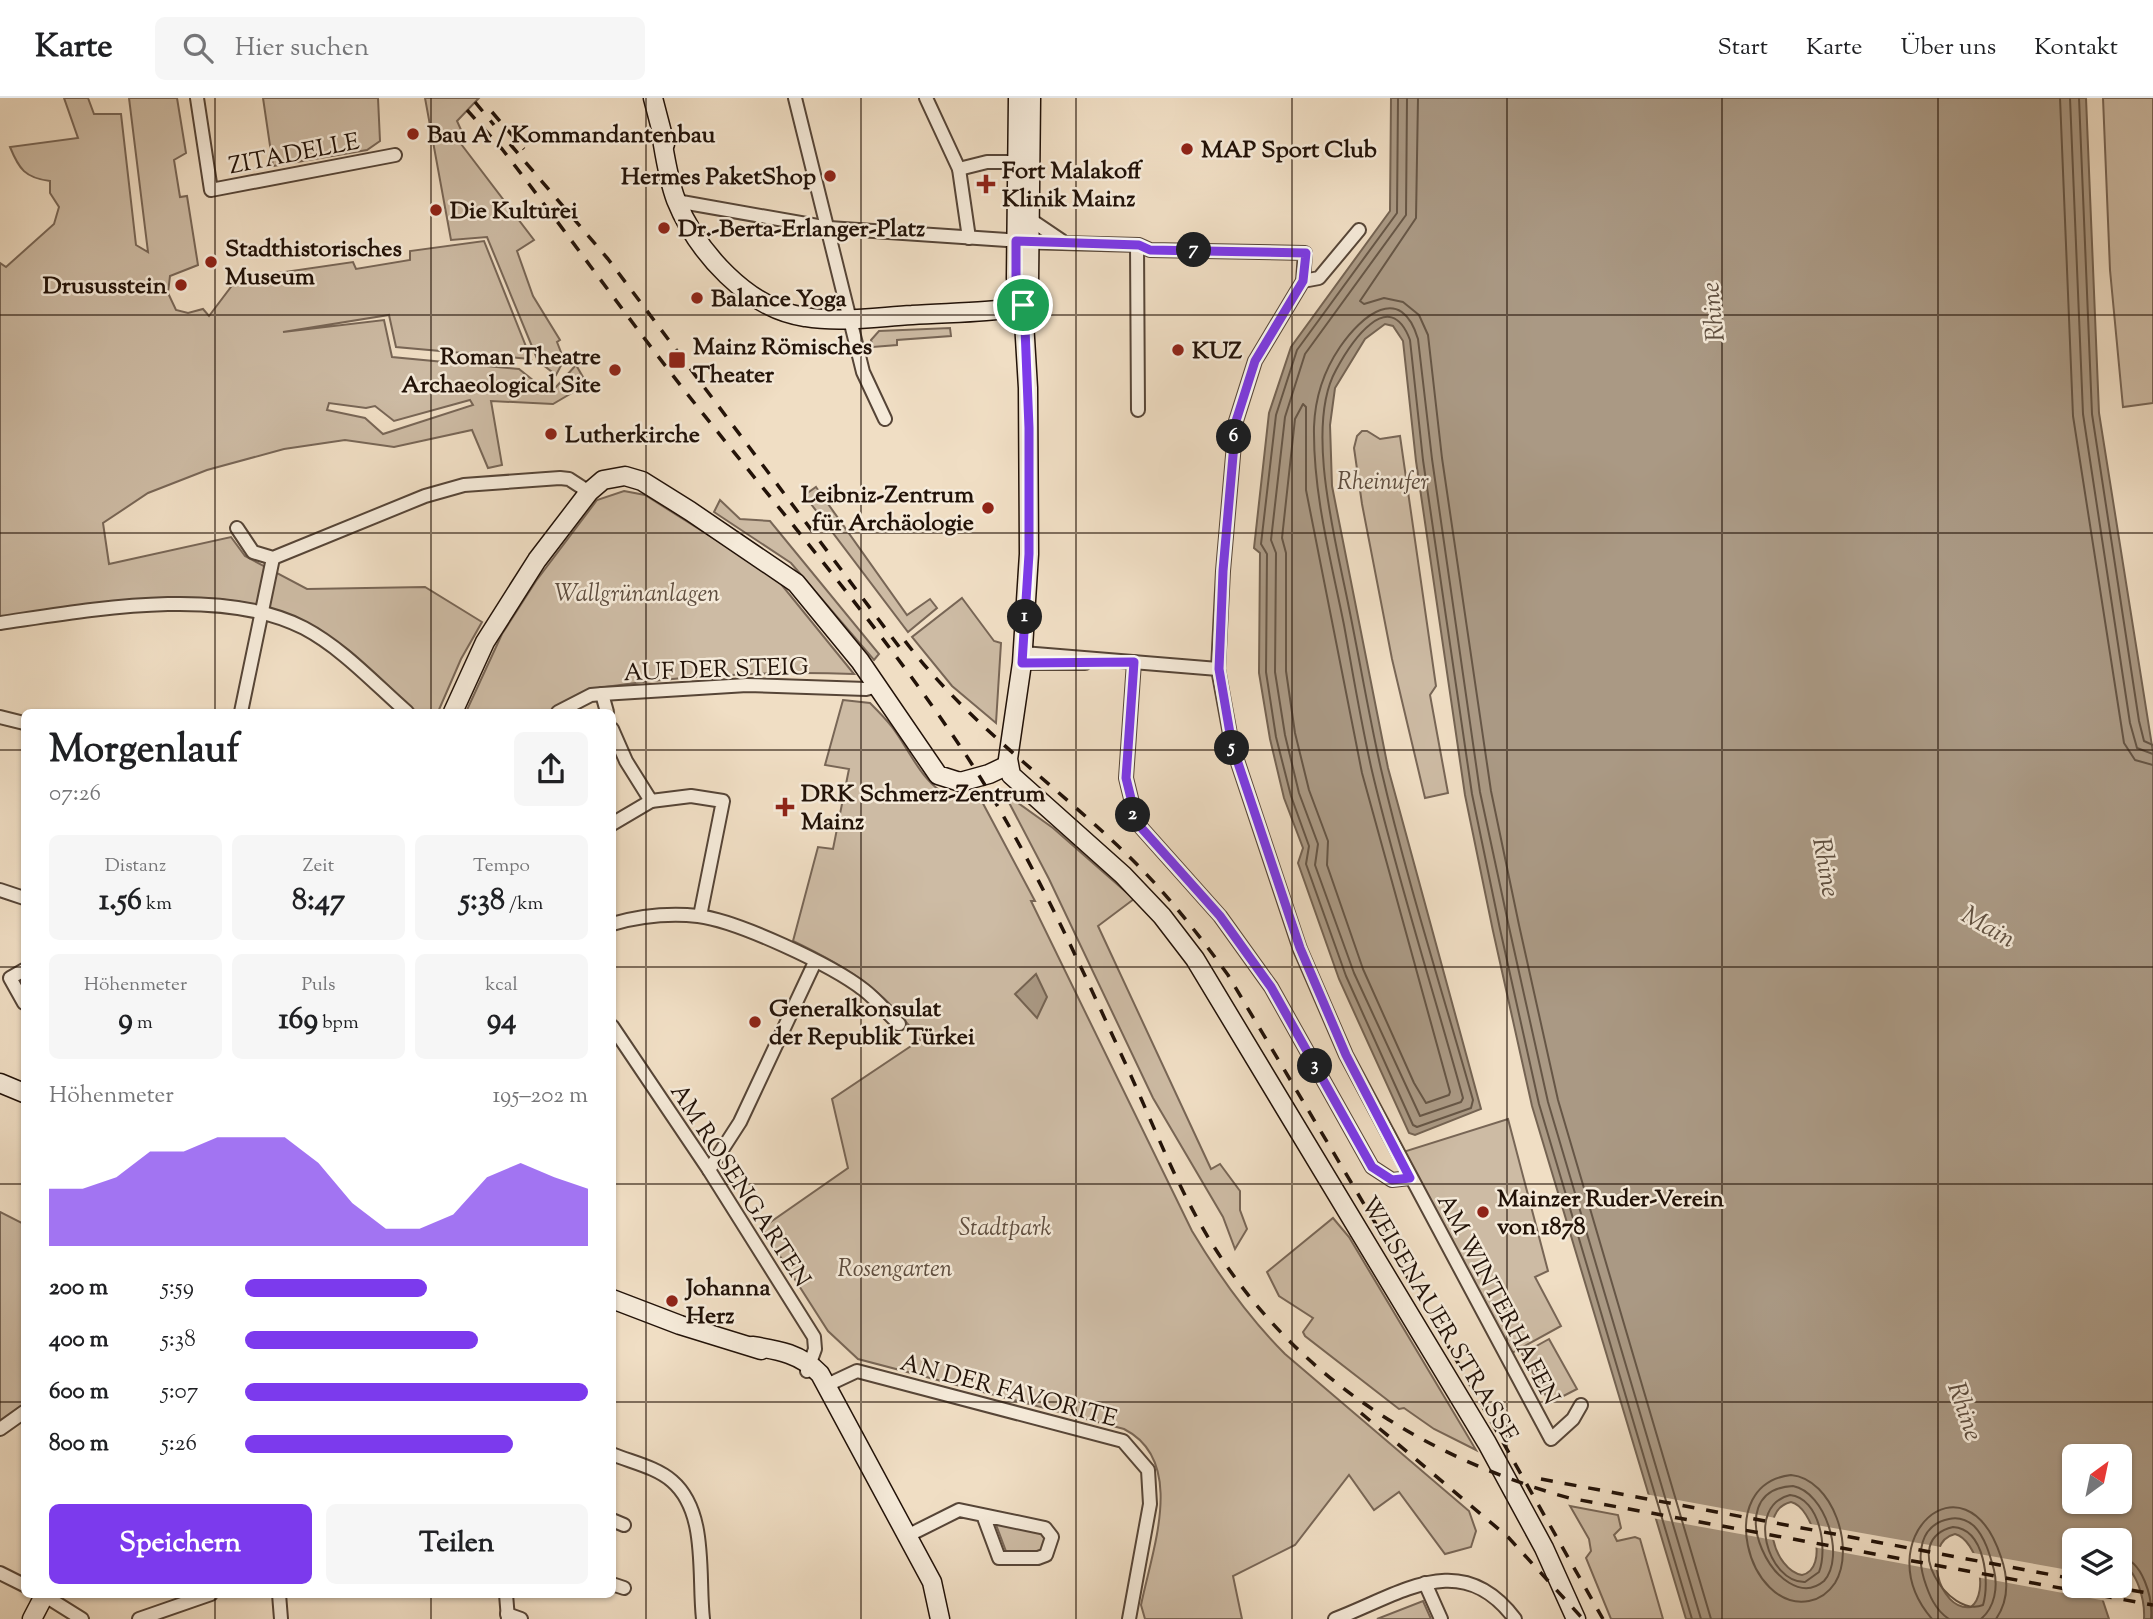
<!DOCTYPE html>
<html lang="de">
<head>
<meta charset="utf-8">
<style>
  :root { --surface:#fff; --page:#f6f6f6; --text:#202124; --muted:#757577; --line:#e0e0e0; --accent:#7c3aed }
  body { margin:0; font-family:"Sorts Mill Goudy",serif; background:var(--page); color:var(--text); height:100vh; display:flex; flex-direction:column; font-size:26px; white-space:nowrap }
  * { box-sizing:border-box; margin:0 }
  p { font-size:23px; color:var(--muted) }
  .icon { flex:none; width:38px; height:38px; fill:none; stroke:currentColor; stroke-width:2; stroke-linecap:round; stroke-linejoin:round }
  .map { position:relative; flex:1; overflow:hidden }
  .sheet { position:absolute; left:21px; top:611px; width:595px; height:889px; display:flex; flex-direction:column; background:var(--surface); border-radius:10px; box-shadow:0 2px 5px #0004 }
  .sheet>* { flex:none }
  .needle { width:46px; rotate:33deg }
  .fabs { position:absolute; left:2062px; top:1346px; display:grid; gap:14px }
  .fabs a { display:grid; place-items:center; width:70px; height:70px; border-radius:10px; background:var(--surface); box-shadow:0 2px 5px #0004; font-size:35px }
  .pin { position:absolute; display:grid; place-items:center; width:60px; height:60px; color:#fff; margin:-30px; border:4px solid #fff; border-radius:50%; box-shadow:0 2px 7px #0007 }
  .km { position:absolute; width:35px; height:35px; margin:-18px; border-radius:50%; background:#222; color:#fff; font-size:19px; line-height:35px; text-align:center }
  .round { display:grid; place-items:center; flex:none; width:74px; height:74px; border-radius:10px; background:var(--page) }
  .headline { display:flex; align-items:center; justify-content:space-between; height:119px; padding:0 28px }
  h1 { font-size:38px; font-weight:700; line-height:52px }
  .figures { display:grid; grid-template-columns:repeat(3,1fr); gap:10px; height:119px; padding:7px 28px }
  .figures div { display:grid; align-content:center; border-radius:10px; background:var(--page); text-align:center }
  .figures b { font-size:30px; font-weight:700 }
  .figures small { font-size:19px; font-weight:400 }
  .figures p { font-size:19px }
  .chart { height:196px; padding:14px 28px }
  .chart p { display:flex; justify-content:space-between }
  .chart svg { width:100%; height:126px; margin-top:7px; fill:var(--accent); opacity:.7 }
  .button { display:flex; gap:14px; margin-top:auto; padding:14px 28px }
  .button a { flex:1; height:80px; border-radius:10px; background:var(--accent); color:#fff; font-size:28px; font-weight:700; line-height:80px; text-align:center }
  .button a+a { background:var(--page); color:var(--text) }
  ul { padding:0 28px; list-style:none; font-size:23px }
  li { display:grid; grid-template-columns:112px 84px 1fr; align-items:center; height:52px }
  li i { height:18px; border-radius:9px; background:var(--accent) }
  header { display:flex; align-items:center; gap:42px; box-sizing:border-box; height:98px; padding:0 35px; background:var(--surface); border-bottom:2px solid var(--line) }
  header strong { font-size:33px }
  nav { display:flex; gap:38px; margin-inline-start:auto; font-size:24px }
  .search { width:490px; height:63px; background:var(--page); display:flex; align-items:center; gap:18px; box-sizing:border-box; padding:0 24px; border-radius:10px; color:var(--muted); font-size:26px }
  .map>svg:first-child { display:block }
</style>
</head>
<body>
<header>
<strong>Karte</strong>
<div class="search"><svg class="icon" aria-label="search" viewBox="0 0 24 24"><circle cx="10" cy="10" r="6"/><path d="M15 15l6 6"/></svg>Hier suchen</div>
<nav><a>Start</a><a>Karte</a><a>Über uns</a><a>Kontakt</a></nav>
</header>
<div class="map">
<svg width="2153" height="1521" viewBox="0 0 2153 1521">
  <rect width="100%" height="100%" fill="#f0dec4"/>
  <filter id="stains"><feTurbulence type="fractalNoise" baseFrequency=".00286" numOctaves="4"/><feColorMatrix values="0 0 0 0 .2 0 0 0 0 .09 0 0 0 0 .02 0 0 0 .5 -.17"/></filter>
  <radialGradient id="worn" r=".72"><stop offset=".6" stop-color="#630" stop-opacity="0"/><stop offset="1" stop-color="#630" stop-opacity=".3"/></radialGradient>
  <!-- green -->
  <g fill="#cdbba4" stroke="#786656" stroke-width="2" fill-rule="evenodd">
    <path d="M64 0H88L94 16H121L136 147 148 154 129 0H177L186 55 174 62 180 99 187 98 198 167 170 178 168 195 176 212 188 215 203 211 209 218 237 181 353 164 356 171 410 162V153L484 143 531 261 396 249 389 217 283 234 384 222 392 259 519 271 544 291 556 289 576 267 587 286 553 306 491 303 502 367 488 370 472 332 394 349 345 342 284 351 207 372 148 395 103 425 109 466 231 439 245 458 307 491 425 489 482 524 461 561 438 614H417C382 585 348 550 309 527 227 479 90 506 0 519V165L6 169 54 126 59 109 50 95V83C25 80 19 71 10 49L78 40ZM470 302 473 307 383 336 365 320 327 312 329 305 366 310 375 308 394 323Z"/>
    <path d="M263 0H378L380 43 367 52 273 68Z"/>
    <path d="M425 0H479L457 23 462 34 458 42 534 142 517 153 533 198 560 242 557 244 564 262 556 277 538 263 487 139 451 142Z"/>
    <path d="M2103 0H2153V305L2123 309 2110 172Z"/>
    <path d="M950 230 951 238 897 242V247L873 249 871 242 879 233Z"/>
    <path d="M1362 333H1367L1380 341 1400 338 1436 588 1430 597 1448 695 1425 700 1392 561 1362 406 1354 350 1357 338Z"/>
    <path d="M816 389 907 517 930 501 937 510 908 534 811 406 806 396Z"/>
    <path d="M624 393 645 397 753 465 781 486 854 576C771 573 688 577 605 589L606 592 581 597 551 614H466L502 536 536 483 597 402Z"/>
    <path d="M720 402 740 421 770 423 879 556 874 562 791 465 714 414Z"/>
    <path d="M962 500 994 543 1001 545 996 625 952 588 912 539Z"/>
    <path d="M843 602 870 605C878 613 886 621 892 629 915 659 932 712 979 698L1035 803H1031L1192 1133C1219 1178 1248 1219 1285 1256L1469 1413 1476 1433 1471 1449 1445 1456 1399 1394 1374 1412 1349 1377 1295 1447 1233 1478 1242 1521H1145L1141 1507C1152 1452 1187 1363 1124 1331L858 1261 828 1233 762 1130 848 1070 832 1001 920 942C885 892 847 869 793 843L818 749 833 751 849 671 825 667Z"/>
    <path d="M1004 695 1053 730 1134 801 1098 828 1211 1071 1220 1066 1240 1093V1112L1247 1131 1235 1151 1223 1119 1153 1000 1049 781Z"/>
    <path d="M1508 1021 1548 1173 1535 1179 1561 1228 1512 1255 1403 1054Z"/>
    <path d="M0 1114 24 1126V1309L0 1326Z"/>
    <path d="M1333 1120 1349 1139 1476 1352 1434 1331 1404 1310 1399 1311 1305 1238 1303 1234 1313 1220 1279 1198 1267 1174Z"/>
    <path d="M1549 1241 1577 1291 1550 1305 1522 1256Z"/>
    <path d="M1570 1408 1618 1417 1621 1430 1614 1437 1617 1443 1635 1439 1640 1441 1663 1521H1611L1586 1460 1591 1453 1589 1441Z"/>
    <path d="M995 1424 1041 1434 1046 1438 1042 1454 1007 1456Z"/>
    <path d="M1423 1503 1431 1521H1377Z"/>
  </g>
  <!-- water -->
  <g fill="#aa9984" stroke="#746352" stroke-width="2" fill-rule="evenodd">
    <path d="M1391 0H2086L2099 315 2153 654V1521H2144C2145 1504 2138 1471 2119 1465V1442H2074V1488L2102 1500 2109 1521H1686L1532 1008 1493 833 1465 697 1416 363 1403 243 1393 228 1385 226 1365 241 1335 290 1330 327 1332 388 1388 670 1481 1011 1415 1037 1409 1035 1339 881 1298 765 1303 750 1284 700 1270 641 1259 575 1260 455 1254 450 1269 315 1291 249 1390 113ZM2074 1358H2119V1404H2074ZM1791 1404C1813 1409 1830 1471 1802 1477 1774 1472 1757 1412 1791 1404ZM1955 1436C1977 1442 1990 1494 1971 1509 1938 1514 1921 1444 1955 1436Z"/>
    <path d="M1036 876 1047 899 1037 920 1015 896Z"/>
  </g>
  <!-- pier -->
  <g fill="#f0dec4">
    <path d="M1645 1396 1776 1420 1779 1443 1652 1420Z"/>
    <path d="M1805 1425 1941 1449 1942 1473 1813 1449Z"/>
    <path d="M1968 1454 2074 1473V1488H2104L2106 1503 1976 1479Z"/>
  </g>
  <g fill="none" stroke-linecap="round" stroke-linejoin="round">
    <!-- shore -->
    <g stroke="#665646" stroke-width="2">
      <path d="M1398 0 1397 115 1297 252 1276 317 1261 446 1267 456 1266 574 1276 639 1291 698 1309 748 1306 766 1346 878 1413 1027 1417 1029 1471 1010 1473 1002C1442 892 1407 783 1381 671 1369 618 1360 564 1349 510 1337 448 1304 329 1336 272 1350 246 1389 186 1410 242L1423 362 1472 696 1500 831 1539 1006 1692 1521"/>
      <path d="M1407 0 1406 117 1305 256 1285 319 1271 442 1276 455 1275 574 1285 637 1299 695 1318 746 1315 767 1354 875 1420 1018 1461 1004 1463 1000C1433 891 1398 783 1372 673 1361 625 1353 576 1344 527 1331 462 1313 396 1314 329 1315 299 1323 274 1340 249 1361 218 1401 184 1418 241L1432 361 1480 694 1509 829 1548 1004 1701 1521"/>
      <path d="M1418 0 1416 120 1360 203 1364 206 1384 200 1403 204 1419 217 1428 237 1442 360 1491 693 1519 827 1558 1002 1711 1521"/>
      <path d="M2060 0 2073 318 2124 645 2135 662 2153 667"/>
      <path d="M2070 0 2083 316 2130 625 2137 650 2153 656"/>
      <path d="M2079 0 2092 316 2139 623 2144 643 2153 647"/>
      <path d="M1303 306 1306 309V392L1362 675 1450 994 1449 997 1426 1005 1414 985 1363 871 1327 767 1328 743 1309 692 1295 635 1286 573V455L1282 440 1295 321Z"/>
      <path d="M1791 1377C1833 1381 1856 1451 1835 1485 1829 1494 1820 1501 1809 1503 1748 1514 1713 1386 1791 1377Z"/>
      <path d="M1793 1388C1825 1394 1846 1458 1824 1483 1779 1521 1714 1392 1793 1388Z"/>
      <path d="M1790 1397C1820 1400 1828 1451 1819 1474L1805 1484C1768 1485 1745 1408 1790 1397Z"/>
      <path d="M1953 1429C1985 1431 1990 1484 1983 1507 1949 1521 1898 1442 1953 1429Z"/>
      <path d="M2119 1459C2143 1461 2153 1501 2151 1521"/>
      <path d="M1932 1521C1865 1443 1965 1350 2001 1459 2008 1479 2009 1502 1996 1521"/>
      <path d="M1949 1521C1935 1512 1929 1497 1924 1481 1917 1457 1919 1427 1949 1421 1958 1419 1967 1422 1974 1428 1985 1439 1990 1457 1994 1472 1998 1489 1995 1509 1981 1521"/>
    </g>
    <!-- street casing -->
    <g stroke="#564537" stroke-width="16">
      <g id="street">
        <path d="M197 0 211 92 395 57"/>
        <path d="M795 0 863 274 885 321"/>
        <path d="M926 0 959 71 969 140"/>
        <path d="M959 71 987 64H1017"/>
        <path d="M676 103 829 130 1007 142"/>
        <path d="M1028 120 1062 143"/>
        <path d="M1359 132 1319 180 1303 183 1255 263 1236 323 1223 473 1218 571 1232 647 1300 851 1346 957 1551 1341 1573 1321 1581 1307"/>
        <path d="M1024 144 1139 147 1150 152 1305 155 1303 183"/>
        <path d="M1137 147 1138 312"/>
        <path d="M237 430 253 454 273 460 425 398 464 387 560 380 569 381 589 394"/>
        <path d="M0 525C89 512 221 487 304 530 342 550 375 586 407 614"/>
        <path d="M1023 555 1218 571"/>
        <path d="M1134 564 1126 680 1137 725 1220 818 1271 889 1372 1069 1392 1082 1410 1080"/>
        <path d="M1022 565H1085"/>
        <path d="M602 596 607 614"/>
        <path d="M241 614 273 460"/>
        <path d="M558 614 591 597 602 596 747 587 866 591 878 588"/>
        <path d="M0 619 24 625"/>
        <path d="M612 631 626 663 651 703 691 698 723 703 700 818"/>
        <path d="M612 726 651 703"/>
        <path d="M0 792 24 800"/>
        <path d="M612 826C640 818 669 815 698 818 738 823 832 867 864 892 877 902 887 915 899 926"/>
        <path d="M24 872 10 880 24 905"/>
        <path d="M612 928 709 1072 814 1239 815 1251 807 1273"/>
        <path d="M709 1072 740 1024 815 864"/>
        <path d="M825 1288 857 1273 1123 1343 1148 1372 1150 1406 1129 1521"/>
        <path d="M0 1331 24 1314"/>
        <path d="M612 1356C631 1364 656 1369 672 1383 708 1414 698 1477 703 1521"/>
        <path d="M612 1422 624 1427"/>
        <path d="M907 1438 959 1412 983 1417 999 1460H1038L1046 1457 1052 1439 1045 1430 983 1417"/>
        <path d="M0 1475 24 1487"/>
        <path d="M1425 1485 1441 1521"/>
        <path d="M612 1486 624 1490"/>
        <path d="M42 1496 82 1521"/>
        <path d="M279 1496 281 1521"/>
        <path d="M506 1496 508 1521"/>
        <path d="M507 1516 521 1521"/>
        <path d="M139 1521 211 1496"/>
        <path d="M1335 1521C1401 1496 1461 1449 1515 1521"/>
      </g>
    </g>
    <!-- secondary casing -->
    <g stroke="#221208" stroke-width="21">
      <g id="secondary">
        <path d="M653 0 665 46"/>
        <path d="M1018 0 1016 180 1023 207 1028 290 1029 456 1022 565 1008 661 1011 677 1123 777 1162 818 1195 861 1487 1345 1544 1450 1576 1521"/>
        <path d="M661 35C665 58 668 81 676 102 697 154 748 211 805 219 840 225 877 219 912 217 948 214 988 216 1023 207"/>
        <path d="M1024 203 1029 185 1031 0"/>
        <path d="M453 614 485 544 537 462 589 394 603 382 625 378 642 383 690 413 796 485 860 563 938 677 960 684 989 676 1008 667"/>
        <path d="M0 985 24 995"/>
        <path d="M612 1201 680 1227 761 1252"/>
        <path d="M752 1248C779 1252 801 1256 820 1276L932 1484 940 1521"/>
        <path d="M32 1521 45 1496"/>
      </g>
    </g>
    <!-- street -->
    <use href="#street" stroke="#f5ead9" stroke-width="12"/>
    <!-- secondary -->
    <use href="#secondary" stroke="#f5ead9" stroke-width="18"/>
    <!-- rail -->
    <g stroke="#221208" stroke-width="3.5" stroke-dasharray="12 12" stroke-linecap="butt">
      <path d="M475 4 494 27"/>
      <path d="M467 12 502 51C569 137 632 227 700 312 788 422 881 531 960 648 1027 748 1077 860 1127 969 1154 1028 1177 1089 1211 1144 1294 1278 1421 1358 1569 1400L2153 1507"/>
      <path d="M492 14 524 51"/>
      <path d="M510 46 608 161 906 558"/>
      <path d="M905 543C965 622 1046 680 1117 747 1159 786 1194 830 1228 877L1453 1256 1603 1521"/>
      <path d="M1361 1315 1508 1439 1583 1521"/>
      <path d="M1541 1381 2074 1481"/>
      <path d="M2108 1488 2153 1496"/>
    </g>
  </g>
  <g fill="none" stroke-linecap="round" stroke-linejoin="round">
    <!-- route casing -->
    <g stroke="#fff" stroke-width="14">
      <path id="route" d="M1016 143 1139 147 1150 152 1306 155 1303 183 1255 263 1236 323 1223 473 1219 571 1232 647 1300 850 1346 957 1410 1080 1392 1082 1372 1069 1271 889 1220 818 1137 725 1126 680 1134 564 1022 565 1029 456V330L1025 230 1016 180Z"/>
    </g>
    <!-- route -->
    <use href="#route" stroke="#7c3aed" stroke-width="9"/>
  </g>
  <!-- grid -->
  <path fill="none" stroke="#221208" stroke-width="2" stroke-opacity="0.55" d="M215 0V614M431 0V614M646 0V1521M861 0V1521M1076 0V1521M1292 0V1521M1507 0V1521M1722 0V1521M1938 0V1521M0 217H2153M0 435H2153M0 652H24M612 652H2153M0 869H24M612 869H2153M0 1086H24M612 1086H2153M0 1304H24M612 1304H2153M215 1496V1521M431 1496V1521"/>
  <!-- markers -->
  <g fill="#8f2418" stroke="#f5ead9" stroke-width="2.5">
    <circle cx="413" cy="36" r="7"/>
    <circle cx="1187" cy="51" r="7"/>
    <circle cx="830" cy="78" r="7"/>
    <path d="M982.5 75.5h7v7h7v7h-7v7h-7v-7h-7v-7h7z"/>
    <circle cx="436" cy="112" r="7"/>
    <circle cx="664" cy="130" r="7"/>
    <circle cx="211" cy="164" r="7"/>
    <circle cx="181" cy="187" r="7"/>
    <circle cx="697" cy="200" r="7"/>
    <circle cx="1178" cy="252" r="7"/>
    <rect x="668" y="253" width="18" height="18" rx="3.5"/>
    <circle cx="615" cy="272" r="7"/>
    <circle cx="551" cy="336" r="7"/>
    <circle cx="988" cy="410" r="7"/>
    <path d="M781.5 698.5h7v7h7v7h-7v7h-7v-7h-7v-7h7z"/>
    <circle cx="755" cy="924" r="7"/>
    <circle cx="1483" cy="1114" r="7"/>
    <circle cx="672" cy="1203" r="7"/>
  </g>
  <g text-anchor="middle" stroke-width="5" stroke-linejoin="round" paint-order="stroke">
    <!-- poi labels -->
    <g font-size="24" font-weight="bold" fill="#221208" stroke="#f5ead9" text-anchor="start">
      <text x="427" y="44">Bau A / Kommandantenbau</text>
      <text x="1201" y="59">MAP Sport Club</text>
      <text x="1002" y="80">Fort Malakoff<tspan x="1002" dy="28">Klinik Mainz</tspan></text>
      <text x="816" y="86" text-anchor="end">Hermes PaketShop</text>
      <text x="450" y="120">Die Kulturei</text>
      <text x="678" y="138">Dr.-Berta-Erlanger-Platz</text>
      <text x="225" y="158">Stadthistorisches<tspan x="225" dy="28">Museum</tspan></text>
      <text x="167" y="195" text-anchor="end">Drususstein</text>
      <text x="711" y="208">Balance Yoga</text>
      <text x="693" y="256">Mainz Römisches<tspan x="693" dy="28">Theater</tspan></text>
      <text x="1192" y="260">KUZ</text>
      <text x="601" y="266" text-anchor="end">Roman Theatre<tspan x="601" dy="28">Archaeological Site</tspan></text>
      <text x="565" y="344">Lutherkirche</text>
      <text x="974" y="404" text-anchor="end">Leibniz-Zentrum<tspan x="974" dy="28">für Archäologie</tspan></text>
      <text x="801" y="703">DRK Schmerz-Zentrum<tspan x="801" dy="28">Mainz</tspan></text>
      <text x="769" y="918">Generalkonsulat<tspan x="769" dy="28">der Republik Türkei</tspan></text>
      <text x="1497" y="1108">Mainzer Ruder-Verein<tspan x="1497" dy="28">von 1878</tspan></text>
      <text x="686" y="1197">Johanna<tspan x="686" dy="28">Herz</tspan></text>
    </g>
    <!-- street labels -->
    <g font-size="24" fill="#221208" stroke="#f5ead9">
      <text transform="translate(294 55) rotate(-11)" y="8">ZITADELLE</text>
      <text transform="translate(716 571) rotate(-2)" y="8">AUF DER STEIG</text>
      <text transform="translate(741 1087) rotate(57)" y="8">AM ROSENGARTEN</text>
      <text transform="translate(1499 1201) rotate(62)" y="8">AM WINTERHAFEN</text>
      <text transform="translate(1440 1221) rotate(59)" y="8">WEISENAUER STRASSE</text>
      <text transform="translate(1009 1292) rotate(15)" y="8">AN DER FAVORITE</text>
    </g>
    <!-- park labels -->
    <g font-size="24" font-style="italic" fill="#5e4d3f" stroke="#f5ead9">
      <text x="1383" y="391">Rheinufer</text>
      <text x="637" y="503">Wallgrünanlagen</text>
      <text x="1005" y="1137">Stadtpark</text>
      <text x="895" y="1178">Rosengarten</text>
    </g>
    <!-- water labels -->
    <g font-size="26" font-style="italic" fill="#5f4f40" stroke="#f5ead9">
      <text transform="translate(1712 214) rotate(-96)" y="9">Rhine</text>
      <text transform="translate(1827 769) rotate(80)" y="9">Rhine</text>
      <text transform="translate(1989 828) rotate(30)" y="9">Main</text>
      <text transform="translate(1966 1313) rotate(71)" y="9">Rhine</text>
    </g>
  </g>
  <rect width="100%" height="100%" filter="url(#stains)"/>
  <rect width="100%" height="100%" fill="url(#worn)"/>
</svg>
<div class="fabs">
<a><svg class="needle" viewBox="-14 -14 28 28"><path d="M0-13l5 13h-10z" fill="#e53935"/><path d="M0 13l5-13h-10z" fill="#757577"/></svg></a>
<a><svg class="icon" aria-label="layers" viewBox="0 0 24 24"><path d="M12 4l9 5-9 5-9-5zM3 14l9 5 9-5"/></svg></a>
</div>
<div class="pin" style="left:1023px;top:207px;background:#1e9e55"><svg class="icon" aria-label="arrive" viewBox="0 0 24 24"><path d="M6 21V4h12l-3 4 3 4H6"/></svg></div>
<b class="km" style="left:1025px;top:519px">1</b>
<b class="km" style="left:1133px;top:717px">2</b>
<b class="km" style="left:1315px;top:968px">3</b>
<b class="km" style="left:1232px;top:650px">5</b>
<b class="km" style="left:1234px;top:339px">6</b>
<b class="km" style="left:1194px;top:152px">7</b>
<section class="sheet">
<div class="headline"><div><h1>Morgenlauf</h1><p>07:26</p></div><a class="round"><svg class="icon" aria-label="share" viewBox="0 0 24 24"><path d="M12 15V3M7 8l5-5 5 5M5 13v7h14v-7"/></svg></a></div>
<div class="figures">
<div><p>Distanz</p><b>1.56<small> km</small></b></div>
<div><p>Zeit</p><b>8:47</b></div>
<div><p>Tempo</p><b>5:38<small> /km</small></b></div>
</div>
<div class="figures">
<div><p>Höhenmeter</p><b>9<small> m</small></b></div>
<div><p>Puls</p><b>169<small> bpm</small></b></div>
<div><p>kcal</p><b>94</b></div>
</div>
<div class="chart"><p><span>Höhenmeter</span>195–202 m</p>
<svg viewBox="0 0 160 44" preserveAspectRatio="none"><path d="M0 44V24L10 24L20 20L30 11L40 11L50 6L60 6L70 6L80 15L90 29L100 38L110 38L120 33L130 20L140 15L150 20L160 24V44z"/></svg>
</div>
<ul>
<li><b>200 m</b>5:59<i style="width:53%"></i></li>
<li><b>400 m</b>5:38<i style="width:68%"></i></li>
<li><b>600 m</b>5:07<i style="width:100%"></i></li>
<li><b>800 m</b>5:26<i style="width:78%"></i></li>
</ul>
<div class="button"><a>Speichern</a><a>Teilen</a></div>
</section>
</div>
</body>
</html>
